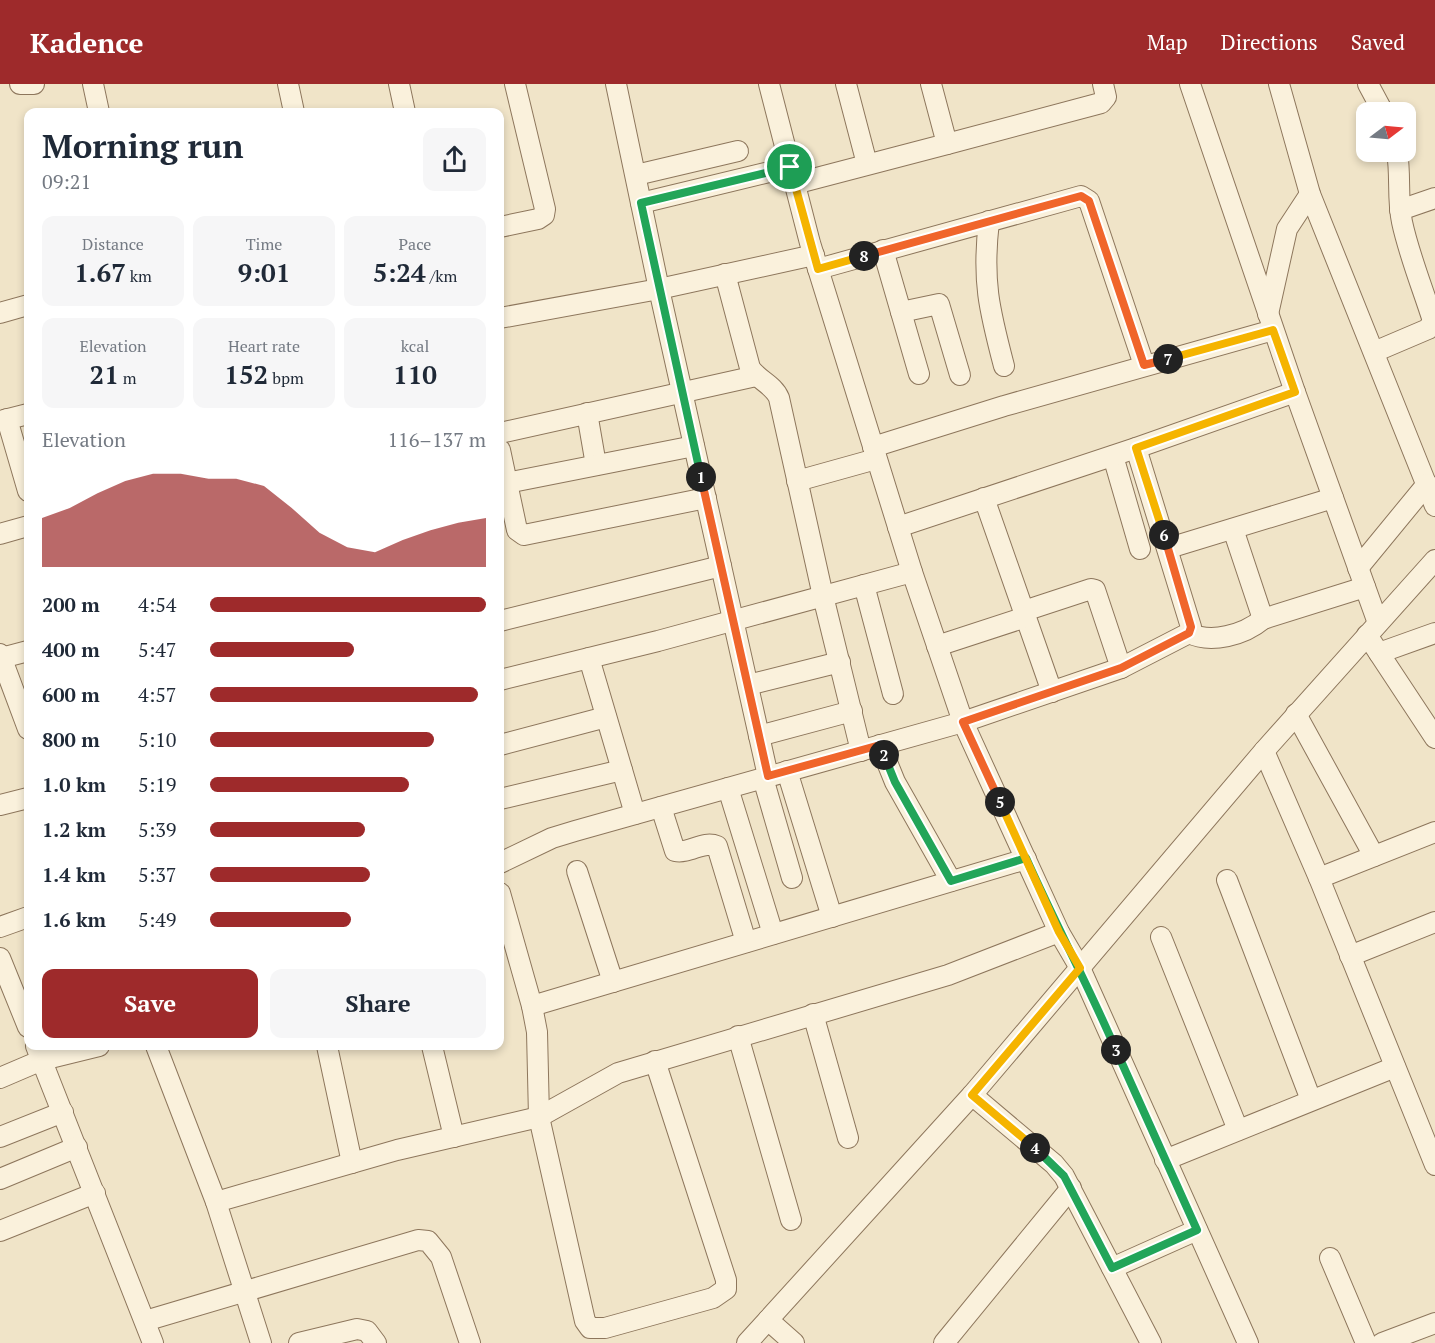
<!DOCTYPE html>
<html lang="en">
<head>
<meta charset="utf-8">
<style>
  :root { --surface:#fff; --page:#f6f6f7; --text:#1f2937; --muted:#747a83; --accent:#9e2a2b }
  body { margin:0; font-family:"PT Serif",serif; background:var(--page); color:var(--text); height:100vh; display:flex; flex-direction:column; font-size:22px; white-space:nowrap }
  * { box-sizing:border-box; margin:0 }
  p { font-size:20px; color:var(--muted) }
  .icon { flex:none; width:33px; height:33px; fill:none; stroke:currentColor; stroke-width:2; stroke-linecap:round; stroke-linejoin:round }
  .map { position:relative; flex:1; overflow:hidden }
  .drawer { position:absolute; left:24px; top:24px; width:480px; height:942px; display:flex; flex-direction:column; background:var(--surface); border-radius:12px; box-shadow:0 3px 9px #0003 }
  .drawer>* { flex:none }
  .needle { width:39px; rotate:74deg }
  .controls { position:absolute; left:1356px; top:18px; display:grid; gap:12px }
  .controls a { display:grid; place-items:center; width:60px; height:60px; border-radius:12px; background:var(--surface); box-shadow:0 3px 9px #0003; font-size:30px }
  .pin { position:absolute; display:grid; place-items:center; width:51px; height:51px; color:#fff; margin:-26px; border:3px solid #fff; border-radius:50%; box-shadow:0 2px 6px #0007 }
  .km { position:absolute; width:30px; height:30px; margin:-15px; border-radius:50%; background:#222; color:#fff; font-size:16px; line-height:30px; text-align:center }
  .round { display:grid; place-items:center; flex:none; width:63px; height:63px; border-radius:12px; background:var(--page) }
  .headline { display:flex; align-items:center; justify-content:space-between; height:102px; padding:0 18px }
  h1 { font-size:33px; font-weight:700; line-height:45px }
  .stats { display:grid; grid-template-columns:repeat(3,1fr); gap:9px; height:102px; padding:6px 18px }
  .stats div { display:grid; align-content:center; border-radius:12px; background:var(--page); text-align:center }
  .stats b { font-size:26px; font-weight:700 }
  .stats small { font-size:16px; font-weight:400 }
  .stats p { font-size:16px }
  .chart { height:168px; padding:12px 18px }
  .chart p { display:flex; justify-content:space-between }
  .chart svg { width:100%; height:108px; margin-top:6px; fill:var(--accent); opacity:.7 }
  .action { display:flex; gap:12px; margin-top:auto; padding:12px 18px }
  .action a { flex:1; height:69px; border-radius:12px; background:var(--accent); color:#fff; font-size:24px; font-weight:700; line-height:69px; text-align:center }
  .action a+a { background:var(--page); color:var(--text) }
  ul { padding:0 18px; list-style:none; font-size:20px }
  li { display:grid; grid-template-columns:96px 72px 1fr; align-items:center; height:45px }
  li i { height:15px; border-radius:8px; background:var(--accent) }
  header { display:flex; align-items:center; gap:36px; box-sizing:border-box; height:84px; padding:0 30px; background:var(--accent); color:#fff }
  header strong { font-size:28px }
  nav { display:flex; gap:33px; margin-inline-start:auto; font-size:21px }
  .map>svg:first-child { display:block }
</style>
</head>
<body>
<header>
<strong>Kadence</strong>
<nav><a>Map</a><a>Directions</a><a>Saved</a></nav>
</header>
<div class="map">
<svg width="1435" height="1259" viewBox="0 0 1435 1259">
  <rect width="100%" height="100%" fill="#f0e4c8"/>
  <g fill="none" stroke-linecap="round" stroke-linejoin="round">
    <!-- minor casing -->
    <g stroke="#8d765c" stroke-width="22">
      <g id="minor">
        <path d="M20 0H34"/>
        <path d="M93 0 99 28"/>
        <path d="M288 0 294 28"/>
        <path d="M399 0 405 28"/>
        <path d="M616 0 659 205 768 692"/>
        <path d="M769 0 810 159 912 488 963 638 1059 848 1080 884 1248 1259"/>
        <path d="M846 0 867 80"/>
        <path d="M1190 0 1295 308 1378 539"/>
        <path d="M1279 0 1310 110 1435 422"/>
        <path d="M1368 0 1383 28"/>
        <path d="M947 60 1101 19 1106 13 1103 0"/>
        <path d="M636 91 738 67"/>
        <path d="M794 100 947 60 931 0"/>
        <path d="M641 119 790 83"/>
        <path d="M1400 126 1435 114"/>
        <path d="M989 137C982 196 989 225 1004 282"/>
        <path d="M500 143 538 135 544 131 545 125 515 0"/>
        <path d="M883 166 919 290"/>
        <path d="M818 185 1081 112 1089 117 1144 281"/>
        <path d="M725 190 750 284C758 296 774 301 779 314L823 512 861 667"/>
        <path d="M901 228 939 220 960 291"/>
        <path d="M0 229 28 221"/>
        <path d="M1268 230 1287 145 1310 110"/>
        <path d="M500 234 659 205 814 171"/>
        <path d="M1374 268 1428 245 1433 237C1423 205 1409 171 1402 138 1397 114 1401 91 1397 68"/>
        <path d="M587 329 596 381"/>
        <path d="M7 335 28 407"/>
        <path d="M0 337 28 330"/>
        <path d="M500 349 756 292"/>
        <path d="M873 363 1004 322 1273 246"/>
        <path d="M500 366 517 446 524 451 706 414"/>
        <path d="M1113 372 1140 465"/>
        <path d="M797 397 876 375"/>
        <path d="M507 399 694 362"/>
        <path d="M984 414 1052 608"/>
        <path d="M898 443 1136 364 1295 308"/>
        <path d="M1233 445 1263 535 1365 503"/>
        <path d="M0 450 28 442"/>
        <path d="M1169 464 1333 414"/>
        <path d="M1358 484 1427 400"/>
        <path d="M864 501 893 610"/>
        <path d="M1024 527 1091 505 1095 506 1121 584"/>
        <path d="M500 537 721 482"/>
        <path d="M1189 549C1211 560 1244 551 1263 535"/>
        <path d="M1367 551 1435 654"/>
        <path d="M937 562 1026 533"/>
        <path d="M1379 569 1435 549"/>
        <path d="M0 570 28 645"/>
        <path d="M1 574 28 567"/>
        <path d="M589 574 635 730"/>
        <path d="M500 596 658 557 912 488"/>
        <path d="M748 601 840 578"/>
        <path d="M1296 630 1374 772"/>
        <path d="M759 652 852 627"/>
        <path d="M500 661 606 633"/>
        <path d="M880 661 895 698 951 797"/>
        <path d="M1264 667 1319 794 1435 1081"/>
        <path d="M787 687 832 833"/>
        <path d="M763 694 792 794"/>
        <path d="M728 704 773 850"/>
        <path d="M500 715 622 686"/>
        <path d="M0 721 28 714"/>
        <path d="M661 723 675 767C690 770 703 756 717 762L746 858"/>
        <path d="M500 779 552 754 575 747 963 638 1121 584 1189 549 1191 543 1136 364"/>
        <path d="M577 787 613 898"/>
        <path d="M1319 794 1435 748"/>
        <path d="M1227 796 1311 1016"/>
        <path d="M500 809 532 922 537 948 539 1033 585 1237 590 1244H605L713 1214 726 1205V1196L655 977"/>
        <path d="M0 843 28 833"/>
        <path d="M1161 853 1238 1046"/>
        <path d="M1350 872 1435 838"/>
        <path d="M0 874 28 943"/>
        <path d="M532 922 1026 775"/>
        <path d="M813 930 848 1054"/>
        <path d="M738 952 791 1136"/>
        <path d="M36 962 153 1259"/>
        <path d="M156 962 216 1118 261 1259"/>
        <path d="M327 962 352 1079"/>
        <path d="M432 962 454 1053"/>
        <path d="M0 994 42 976 99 962"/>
        <path d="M972 1011 1054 1080 1064 1092 1151 1259"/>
        <path d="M0 1053 63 1028"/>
        <path d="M1165 1076 1395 983"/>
        <path d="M0 1095 77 1063"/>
        <path d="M216 1118 397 1066 539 1033 618 989 948 891 1059 848"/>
        <path d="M0 1147 95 1109"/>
        <path d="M1330 1174 1366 1259"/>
        <path d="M1112 1184 1197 1146"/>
        <path d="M768 1236 794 1259"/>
        <path d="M145 1237 418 1156 428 1157 441 1173 470 1259"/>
        <path d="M299 1259 357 1245 367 1247 376 1259"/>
        <path d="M747 1259 972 1011 1264 667 1435 476"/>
        <path d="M944 1259 1071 1104"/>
        <path d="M1382 1259 1435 1239"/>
      </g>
    </g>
    <!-- minor -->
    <use href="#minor" stroke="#faf1dc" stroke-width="20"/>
  </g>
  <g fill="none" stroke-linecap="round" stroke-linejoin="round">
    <!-- split-1 casing -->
    <g stroke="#fff" stroke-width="12">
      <path id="split-1" d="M701 393 641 119 790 83"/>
    </g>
    <!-- split-2 casing -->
    <g stroke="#fff" stroke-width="12">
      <path id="split-2" d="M701 393 768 692 880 661 884 671"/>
    </g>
    <!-- split-3 casing -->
    <g stroke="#fff" stroke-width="12">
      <path id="split-3" d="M884 671 895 698 951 797 1026 774C1055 839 1088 901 1116 966"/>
    </g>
    <!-- split-4 casing -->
    <g stroke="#fff" stroke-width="12">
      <path id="split-4" d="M1035 1064 1064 1092 1112 1184 1197 1146 1116 966"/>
    </g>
    <!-- split-5 casing -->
    <g stroke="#fff" stroke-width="12">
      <path id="split-5" d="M1000 718 1059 848 1080 884 972 1011 1035 1064"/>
    </g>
    <!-- split-6 casing -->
    <g stroke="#fff" stroke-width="12">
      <path id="split-6" d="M1000 718 963 638 1121 584 1189 549 1191 543 1164 451"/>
    </g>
    <!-- split-7 casing -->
    <g stroke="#fff" stroke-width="12">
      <path id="split-7" d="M1164 451 1136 364 1295 308 1273 246 1168 275"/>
    </g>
    <!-- split-8 casing -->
    <g stroke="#fff" stroke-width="12">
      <path id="split-8" d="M864 172 1081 112 1089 117 1144 281 1168 275"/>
    </g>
    <!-- split-9 casing -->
    <g stroke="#fff" stroke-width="12">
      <path id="split-9" d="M790 83 818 185 864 172"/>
    </g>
    <!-- split-1 -->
    <use href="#split-1" stroke="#22a559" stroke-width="8"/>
    <!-- split-2 -->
    <use href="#split-2" stroke="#f0652b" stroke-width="8"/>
    <!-- split-3 -->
    <use href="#split-3" stroke="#22a559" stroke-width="8"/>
    <!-- split-4 -->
    <use href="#split-4" stroke="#22a559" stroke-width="8"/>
    <!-- split-5 -->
    <use href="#split-5" stroke="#f5b400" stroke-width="8"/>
    <!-- split-6 -->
    <use href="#split-6" stroke="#f0652b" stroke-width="8"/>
    <!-- split-7 -->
    <use href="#split-7" stroke="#f5b400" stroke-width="8"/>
    <!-- split-8 -->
    <use href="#split-8" stroke="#f0652b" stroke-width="8"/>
    <!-- split-9 -->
    <use href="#split-9" stroke="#f5b400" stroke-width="8"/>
  </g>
</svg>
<div class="controls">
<a><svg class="needle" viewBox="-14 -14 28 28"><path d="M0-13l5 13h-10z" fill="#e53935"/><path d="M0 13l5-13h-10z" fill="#747a83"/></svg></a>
</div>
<div class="pin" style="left:790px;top:83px;background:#1e9e55"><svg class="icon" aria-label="arrive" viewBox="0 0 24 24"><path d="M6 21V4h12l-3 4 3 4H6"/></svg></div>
<b class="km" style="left:701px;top:393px">1</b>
<b class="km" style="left:884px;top:671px">2</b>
<b class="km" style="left:1116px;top:966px">3</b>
<b class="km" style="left:1035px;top:1064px">4</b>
<b class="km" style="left:1000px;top:718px">5</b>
<b class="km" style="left:1164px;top:451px">6</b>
<b class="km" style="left:1168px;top:275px">7</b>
<b class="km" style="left:864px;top:172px">8</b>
<section class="drawer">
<div class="headline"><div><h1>Morning run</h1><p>09:21</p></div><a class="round"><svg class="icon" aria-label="share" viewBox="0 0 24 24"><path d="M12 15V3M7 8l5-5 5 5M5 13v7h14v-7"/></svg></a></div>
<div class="stats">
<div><p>Distance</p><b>1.67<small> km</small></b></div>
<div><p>Time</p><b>9:01</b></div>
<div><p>Pace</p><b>5:24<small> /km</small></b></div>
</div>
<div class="stats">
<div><p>Elevation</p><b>21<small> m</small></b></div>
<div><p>Heart rate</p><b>152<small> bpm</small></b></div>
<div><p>kcal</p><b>110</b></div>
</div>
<div class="chart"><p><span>Elevation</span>116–137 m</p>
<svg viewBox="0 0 160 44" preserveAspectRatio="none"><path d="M0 44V24L10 20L20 14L30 9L40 6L50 6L60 8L70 8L80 11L90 20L100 30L110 36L120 38L130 33L140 29L150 26L160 24V44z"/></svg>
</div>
<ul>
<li><b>200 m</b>4:54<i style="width:100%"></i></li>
<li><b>400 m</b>5:47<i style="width:52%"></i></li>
<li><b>600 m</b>4:57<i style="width:97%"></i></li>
<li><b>800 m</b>5:10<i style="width:81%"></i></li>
<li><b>1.0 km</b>5:19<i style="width:72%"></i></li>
<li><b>1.2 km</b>5:39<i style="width:56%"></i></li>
<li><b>1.4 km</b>5:37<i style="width:58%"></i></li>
<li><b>1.6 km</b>5:49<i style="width:51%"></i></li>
</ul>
<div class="action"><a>Save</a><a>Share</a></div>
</section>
</div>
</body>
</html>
